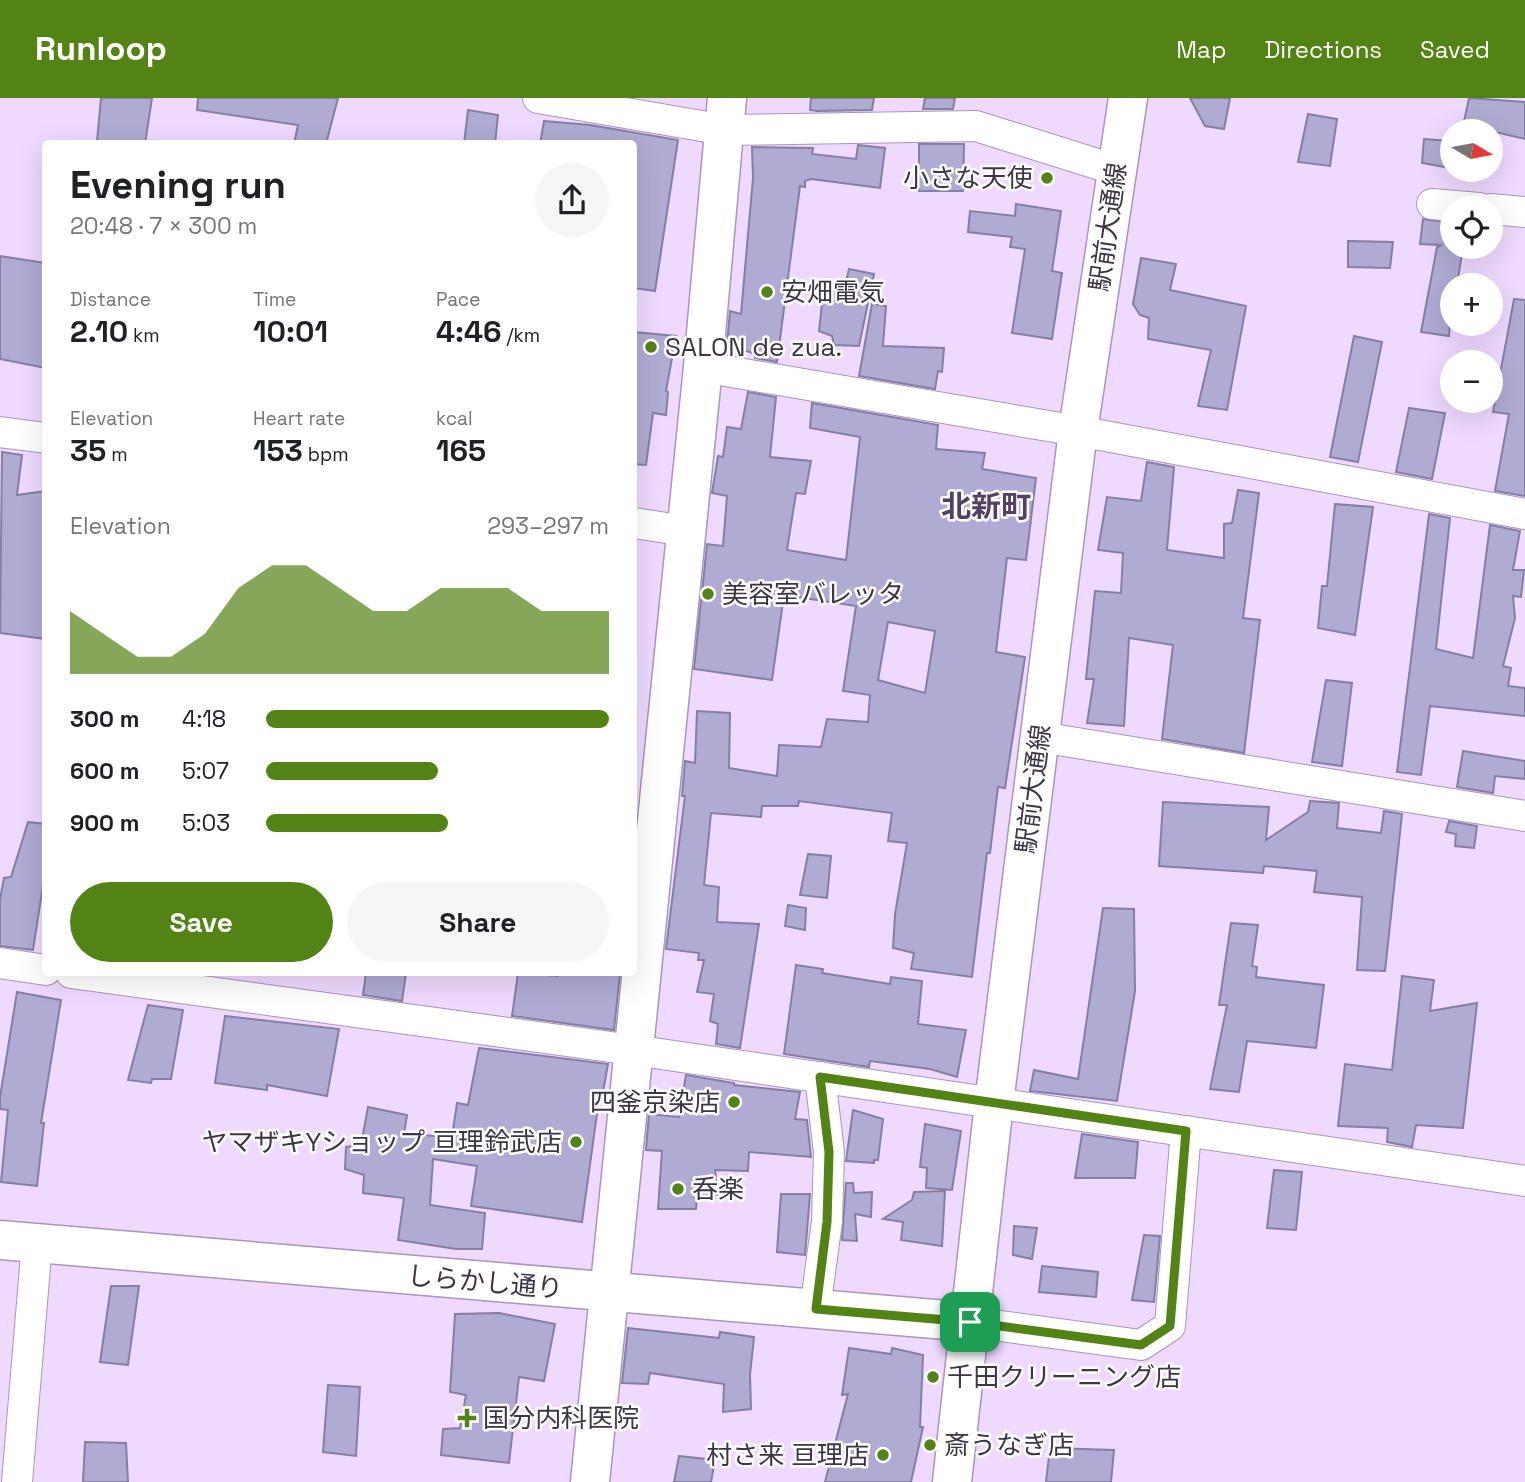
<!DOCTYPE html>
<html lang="en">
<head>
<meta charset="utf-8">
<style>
  :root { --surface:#fff; --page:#f6f6f6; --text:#202124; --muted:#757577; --accent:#538314 }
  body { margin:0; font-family:"Space Grotesk","Noto Sans JP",sans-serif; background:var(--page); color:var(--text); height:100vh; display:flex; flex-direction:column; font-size:26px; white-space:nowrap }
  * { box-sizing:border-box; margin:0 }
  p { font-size:23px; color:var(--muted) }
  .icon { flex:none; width:38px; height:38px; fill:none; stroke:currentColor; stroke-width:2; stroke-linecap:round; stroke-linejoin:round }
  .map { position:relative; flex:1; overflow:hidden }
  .sheet { position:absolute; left:42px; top:42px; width:595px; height:836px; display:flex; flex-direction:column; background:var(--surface); border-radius:7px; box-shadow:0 7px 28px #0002 }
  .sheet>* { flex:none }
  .needle { width:46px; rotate:100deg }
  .tools { position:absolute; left:1440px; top:21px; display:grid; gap:14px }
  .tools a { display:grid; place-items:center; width:63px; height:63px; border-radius:50%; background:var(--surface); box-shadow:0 7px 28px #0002; font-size:35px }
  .pin { position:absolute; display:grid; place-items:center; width:60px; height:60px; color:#fff; margin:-30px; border-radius:14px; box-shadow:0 4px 10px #0006 }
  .round { display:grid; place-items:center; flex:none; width:74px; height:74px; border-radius:37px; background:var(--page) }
  .summary { display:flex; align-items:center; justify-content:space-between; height:119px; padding:0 28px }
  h1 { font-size:38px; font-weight:700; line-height:52px }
  .metrics { display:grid; grid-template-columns:repeat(3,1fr); gap:10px; height:119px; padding:7px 28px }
  .metrics div { display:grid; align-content:center }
  .metrics b { font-size:30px; font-weight:700 }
  .metrics small { font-size:19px; font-weight:400 }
  .metrics p { font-size:19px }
  .chart { height:196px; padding:14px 28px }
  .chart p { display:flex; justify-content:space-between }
  .chart svg { width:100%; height:126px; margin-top:7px; fill:var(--accent); opacity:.7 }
  .action { display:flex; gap:14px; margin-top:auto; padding:14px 28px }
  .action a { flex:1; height:80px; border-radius:42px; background:var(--accent); color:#fff; font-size:28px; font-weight:700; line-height:80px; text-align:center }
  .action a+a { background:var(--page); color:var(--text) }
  ul { padding:0 28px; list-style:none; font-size:23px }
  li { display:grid; grid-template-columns:112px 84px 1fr; align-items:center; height:52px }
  li i { height:18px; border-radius:9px; background:var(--accent) }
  header { display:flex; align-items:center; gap:42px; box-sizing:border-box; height:98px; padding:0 35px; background:var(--accent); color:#fff }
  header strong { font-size:33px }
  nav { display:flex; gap:38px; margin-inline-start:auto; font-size:24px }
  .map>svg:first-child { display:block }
</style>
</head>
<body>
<header>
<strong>Runloop</strong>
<nav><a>Map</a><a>Directions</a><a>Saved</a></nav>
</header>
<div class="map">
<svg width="1525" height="1384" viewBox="0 0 1525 1384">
  <rect width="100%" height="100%" fill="#efd9ff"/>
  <!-- building -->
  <g fill="#b0abd3" stroke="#857fa5" stroke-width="2" fill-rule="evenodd">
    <path d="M101 0H152L145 46 97 43Z"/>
    <path d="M198 0H338L326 46H294L298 27 197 12Z"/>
    <path d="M811 0H874L872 12 817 13 810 12Z"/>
    <path d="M925 0H955L953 11H923Z"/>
    <path d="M1190 0H1230L1224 31 1205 28Z"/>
    <path d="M1469 0 1525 4V41L1491 33H1462Z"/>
    <path d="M468 12 498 17 495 46H464Z"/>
    <path d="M1308 16 1337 21 1330 68 1298 64Z"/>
    <path d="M544 23 590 27 678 42 655 193 634 190V46H540Z"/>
    <path d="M1424 41 1449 43 1445 69 1422 65Z"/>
    <path d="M919 46H964L963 93H919Z"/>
    <path d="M858 47 885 50 880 90 811 81 805 83V89L800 88 777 264 755 260 756 256 727 247 730 213 741 216 753 80 752 49 813 50 812 56 856 61Z"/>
    <path d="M1016 106 1061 113 1052 173 1062 175 1052 241 1012 235 1025 151 1010 149 1012 139 968 134 970 113 1015 118Z"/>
    <path d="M1423 121 1452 125V149H1463L1457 187H1452L1449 238 1421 234 1437 149 1442 147 1420 146Z"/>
    <path d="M1348 143 1393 144 1390 170 1348 169Z"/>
    <path d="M0 158 46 165V270L0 261Z"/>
    <path d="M1141 160 1176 166 1170 192 1246 208 1227 312 1198 308 1211 252 1148 241 1149 220 1140 217 1133 206Z"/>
    <path d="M849 171 874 176 859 248 834 247 832 238 819 233 824 187 846 184Z"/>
    <path d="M1514 201 1525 202V398L1495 393 1509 316 1493 314Z"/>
    <path d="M872 206 886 208 883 248 944 250 942 274 938 273 935 291 859 278Z"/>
    <path d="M634 234 676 238 666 293 668 294 666 317 653 315 646 367 634 366Z"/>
    <path d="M1354 238 1382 244 1358 364 1330 359Z"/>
    <path d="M748 294 776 299 770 359 811 363 805 396 796 395 787 452 846 462 860 339 810 330 812 305 938 327 936 351 985 355 982 371 1036 380 1026 462 1007 460 996 554 1025 559 1005 690 998 689 990 755H987L972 879 911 871 914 855 893 850 895 816 907 745 888 743 892 715 799 703 798 708H762L761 719 711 715 704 787 719 789 717 824 759 826 740 950 716 946 718 926 710 923 714 896 697 894 704 862H698L699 855 666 851 685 698H682L685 663 695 665 697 613 730 615 729 670 777 678 779 647 821 649 827 621 868 624 870 597 843 593 856 508 784 497 772 582 694 571 707 446 723 448 727 398 712 395 718 358 723 359 727 329 741 331ZM888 524 935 533 925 595 878 582Z"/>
    <path d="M1409 310 1445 315 1432 381 1396 374Z"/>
    <path d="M2 354 22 357 17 397 46 393V541L0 535Z"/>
    <path d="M1147 364 1174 369 1167 452 1224 460V426L1232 425 1238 392 1259 395 1243 520 1260 522 1244 655 1162 641 1173 547 1129 540 1124 628 1087 625 1094 581H1086L1095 493 1121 495 1123 455 1098 452 1107 399 1141 403Z"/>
    <path d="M1335 406 1373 409 1355 537 1318 530 1322 488H1327Z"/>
    <path d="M1429 416 1450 420 1436 551 1473 560 1490 427 1520 433 1513 472H1524L1521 499 1513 498 1515 520 1503 568 1511 570 1508 588 1525 590V618L1430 608 1421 677 1397 674Z"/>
    <path d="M1326 582 1352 585 1342 668 1312 664Z"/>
    <path d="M1463 653 1525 663V681L1495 678 1493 695 1457 689Z"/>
    <path d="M1310 703 1339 705 1337 730 1381 735 1384 713 1402 716 1385 873 1357 872 1362 799 1314 794 1317 773 1264 768 1263 775 1159 768 1163 704 1269 709 1266 742 1308 714Z"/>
    <path d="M1449 723 1477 728 1474 750 1455 748 1456 736 1446 734Z"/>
    <path d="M28 724 46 726V768L33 852 0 848V801L4 780 11 779Z"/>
    <path d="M808 756 831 758 827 800 800 797Z"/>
    <path d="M788 807 806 810 805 832 785 828Z"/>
    <path d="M1103 810 1134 811 1135 893 1117 1003 1030 993 1034 972 1078 981Z"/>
    <path d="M1231 825 1258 827 1252 868 1257 869 1256 879 1324 887 1316 950 1247 943 1239 994 1210 991 1227 907H1219Z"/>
    <path d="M796 867 823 871 822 875 890 886 891 879 922 883 918 926 966 932 957 979 930 971 870 963 869 969 784 956Z"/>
    <path d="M366 875H406L402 903 363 897Z"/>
    <path d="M518 875 558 878 559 875H620L614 932 512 918Z"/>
    <path d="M1402 878 1434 882 1430 913 1477 905 1463 1030 1416 1027 1412 1049 1387 1044 1388 1030 1338 1028 1345 966 1392 972Z"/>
    <path d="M17 894 61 902 41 1025H44L37 1088 1 1084 8 1012 0 1011V999Z"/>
    <path d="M148 907 183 912 171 981H152L151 985 128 982Z"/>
    <path d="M225 918 339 931 327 998 267 987V992L215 985Z"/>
    <path d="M479 950 608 966 603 994H600L582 1124 471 1108 477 1068 433 1061 430 1107 485 1115 482 1151H456L398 1142 404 1100 363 1095 364 1077 345 1071 346 1049 361 1047 368 1009 407 1017 404 1036 452 1039 457 1005 468 1007Z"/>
    <path d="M686 977 734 985V987L800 994 795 1021 807 1022 811 1059 749 1054 748 1073 715 1072 718 1097 697 1098 696 1111H658L662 1053 646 1052 649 1016 679 1019Z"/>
    <path d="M853 1012 883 1021 878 1062H874V1065L846 1063Z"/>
    <path d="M925 1026 961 1033 952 1092 926 1090 927 1070 920 1069Z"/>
    <path d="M1082 1036 1138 1044 1135 1080H1075Z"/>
    <path d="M1274 1072 1302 1074 1296 1132 1267 1130Z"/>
    <path d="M846 1085H853L854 1095 872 1094 871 1119 855 1116 857 1143 842 1142Z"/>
    <path d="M945 1093 942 1148 901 1142 903 1124 883 1121 912 1102 914 1094Z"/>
    <path d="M781 1096H810L805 1157 777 1154Z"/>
    <path d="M1014 1128 1037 1130 1032 1161 1013 1157Z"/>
    <path d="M1144 1137 1160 1138 1154 1204 1132 1202Z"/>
    <path d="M1042 1168 1098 1174 1096 1199 1039 1194Z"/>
    <path d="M111 1188H139L128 1267 100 1264Z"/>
    <path d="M499 1215 555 1226 544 1283 519 1279 509 1365 441 1357 443 1331 460 1330 466 1297 450 1294 455 1216Z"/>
    <path d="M628 1230 719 1240 720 1234 754 1239 750 1277 751 1311 723 1314 724 1286 650 1275 648 1286 622 1285Z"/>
    <path d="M849 1250 891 1256 892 1250 923 1257 920 1329H923L911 1384H825L848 1296 842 1297Z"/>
    <path d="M328 1287 360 1289 356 1358 323 1354Z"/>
    <path d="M85 1344 126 1345 128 1384H83Z"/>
    <path d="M1050 1350 1114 1352 1111 1384H1046Z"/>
    <path d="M679 1358 715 1362 711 1384H674Z"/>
  </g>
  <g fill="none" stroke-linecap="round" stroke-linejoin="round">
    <!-- street casing -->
    <g stroke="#ab95ba" stroke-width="32">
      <g id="street">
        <path d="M538 0 725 32 976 28 1116 72"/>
        <path d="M1432 106 1479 110"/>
        <path d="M1491 111 1525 114"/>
        <path d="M703 269 1078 333 1525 416"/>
        <path d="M0 334 46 340"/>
        <path d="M634 425 686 433"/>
        <path d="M1040 639 1525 718"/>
        <path d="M0 865 46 872"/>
        <path d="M71 875 647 954 1525 1083"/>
        <path d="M815 1211 827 1123 829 1054 820 979"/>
        <path d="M970 1224 1141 1247 1170 1228 1186 1033"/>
        <path d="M17 1384 37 1145"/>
      </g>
    </g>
    <!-- secondary casing -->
    <g stroke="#ab95ba" stroke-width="41">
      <g id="secondary">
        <path d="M0 1142 970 1224"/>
        <path d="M590 1384 703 269 727 0"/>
        <path d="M952 1384 994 1005 1078 333 1128 0"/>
      </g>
    </g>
    <!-- street -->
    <use href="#street" stroke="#fff" stroke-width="30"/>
    <!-- secondary -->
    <use href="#secondary" stroke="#fff" stroke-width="38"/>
  </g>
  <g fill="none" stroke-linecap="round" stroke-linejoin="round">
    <!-- route casing -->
    <g stroke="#fff" stroke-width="14">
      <path id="route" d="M820 979 1186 1033 1170 1228 1141 1247 970 1224 816 1211 827 1124 829 1054Z"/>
    </g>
    <!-- route -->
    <use href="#route" stroke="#538314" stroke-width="9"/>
  </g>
  <!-- markers -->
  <g fill="#538314" stroke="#fff" stroke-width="2.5">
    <circle cx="1047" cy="80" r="7"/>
    <circle cx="767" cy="194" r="7"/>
    <circle cx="651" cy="249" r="7"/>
    <circle cx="708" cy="496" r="7"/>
    <circle cx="734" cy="1004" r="7"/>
    <circle cx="576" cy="1044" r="7"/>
    <circle cx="678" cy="1091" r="7"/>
    <circle cx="933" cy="1279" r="7"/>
    <path d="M463.5 1309.5h7v7h7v7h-7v7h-7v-7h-7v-7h7z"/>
    <circle cx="930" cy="1347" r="7"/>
    <circle cx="883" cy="1357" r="7"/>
  </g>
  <g text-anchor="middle" stroke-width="5" stroke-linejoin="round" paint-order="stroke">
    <!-- poi labels -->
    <g font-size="26" fill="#3e3544" stroke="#fff" text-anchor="start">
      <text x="1033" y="89" text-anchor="end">小さな天使</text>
      <text x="781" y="203">安畑電気</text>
      <text x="665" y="258">SALON de zua.</text>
      <text x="722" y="505">美容室バレッタ</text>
      <text x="720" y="1013" text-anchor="end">四釜京染店</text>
      <text x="562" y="1053" text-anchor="end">ヤマザキYショップ 亘理鈴武店</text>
      <text x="692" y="1100">呑楽</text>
      <text x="947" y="1288">千田クリーニング店</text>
      <text x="483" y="1329">国分内科医院</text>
      <text x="944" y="1356">斎うなぎ店</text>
      <text x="869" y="1366" text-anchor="end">村さ来 亘理店</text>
    </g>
    <!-- street labels -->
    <g font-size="26" fill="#3e3544" stroke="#fff">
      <text transform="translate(1108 129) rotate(-82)" y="9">駅前大通線</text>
      <text transform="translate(1033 691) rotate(-83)" y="9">駅前大通線</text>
      <text transform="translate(485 1184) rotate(5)" y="9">しらかし通り</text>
    </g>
    <!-- quarter labels -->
    <g font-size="30" font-weight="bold" fill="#544161" stroke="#fff">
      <text x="986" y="419">北新町</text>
    </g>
  </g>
</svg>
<div class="tools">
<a><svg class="needle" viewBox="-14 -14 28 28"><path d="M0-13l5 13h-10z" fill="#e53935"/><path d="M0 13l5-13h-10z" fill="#757577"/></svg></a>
<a><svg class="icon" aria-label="locate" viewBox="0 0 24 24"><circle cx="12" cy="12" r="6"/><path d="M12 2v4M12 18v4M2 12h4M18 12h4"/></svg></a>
<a>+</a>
<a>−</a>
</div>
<div class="pin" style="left:970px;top:1224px;background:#1e9e55"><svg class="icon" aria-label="arrive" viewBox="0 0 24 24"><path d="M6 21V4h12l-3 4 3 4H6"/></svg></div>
<section class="sheet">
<div class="summary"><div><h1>Evening run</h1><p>20:48 · 7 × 300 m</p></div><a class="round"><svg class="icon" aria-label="share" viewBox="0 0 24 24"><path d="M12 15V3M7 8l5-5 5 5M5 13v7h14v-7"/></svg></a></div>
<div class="metrics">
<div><p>Distance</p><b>2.10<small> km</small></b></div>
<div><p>Time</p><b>10:01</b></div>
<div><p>Pace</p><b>4:46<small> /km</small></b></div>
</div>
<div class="metrics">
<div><p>Elevation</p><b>35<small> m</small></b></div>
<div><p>Heart rate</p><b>153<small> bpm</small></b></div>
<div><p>kcal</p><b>165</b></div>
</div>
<div class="chart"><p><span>Elevation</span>293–297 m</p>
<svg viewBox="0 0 160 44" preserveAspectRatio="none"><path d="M0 44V22L10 30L20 38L30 38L40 30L50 14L60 6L70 6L80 14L90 22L100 22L110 14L120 14L130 14L140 22L150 22L160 22V44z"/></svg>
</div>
<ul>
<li><b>300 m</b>4:18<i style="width:100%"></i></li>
<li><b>600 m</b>5:07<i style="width:50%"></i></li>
<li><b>900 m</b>5:03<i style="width:53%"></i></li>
</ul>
<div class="action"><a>Save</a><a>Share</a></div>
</section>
</div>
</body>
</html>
